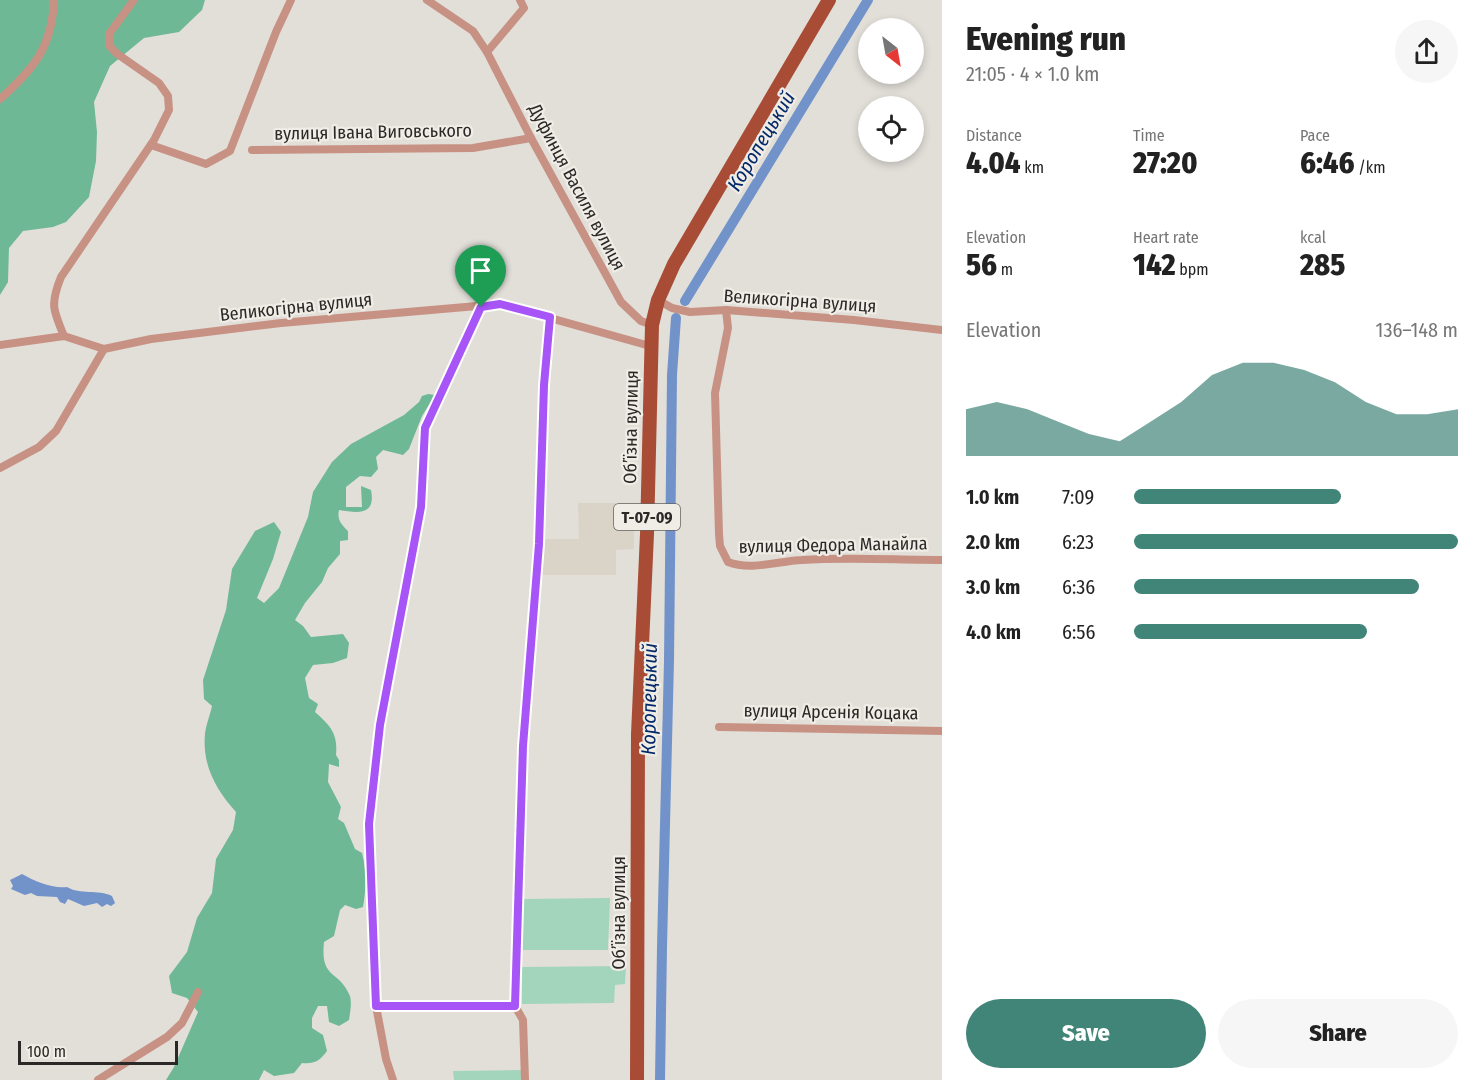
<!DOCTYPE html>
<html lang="en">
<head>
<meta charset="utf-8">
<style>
  :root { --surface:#fff; --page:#f6f6f6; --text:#222; --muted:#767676; --accent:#418578 }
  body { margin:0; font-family:"Fira Sans Condensed",sans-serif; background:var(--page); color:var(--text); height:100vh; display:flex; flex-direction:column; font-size:22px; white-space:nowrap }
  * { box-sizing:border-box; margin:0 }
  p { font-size:20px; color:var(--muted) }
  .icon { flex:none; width:33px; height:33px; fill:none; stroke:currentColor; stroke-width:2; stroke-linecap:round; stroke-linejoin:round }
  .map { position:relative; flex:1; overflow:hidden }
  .details { display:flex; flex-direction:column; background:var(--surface); width:540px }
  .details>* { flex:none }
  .needle { width:39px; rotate:149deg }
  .tools { position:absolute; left:858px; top:18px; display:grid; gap:12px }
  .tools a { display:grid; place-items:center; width:66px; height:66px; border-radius:50%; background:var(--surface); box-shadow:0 3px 9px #0003; font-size:30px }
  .scale { position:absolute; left:18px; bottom:15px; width:160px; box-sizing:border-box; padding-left:6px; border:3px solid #2b2927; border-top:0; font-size:16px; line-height:21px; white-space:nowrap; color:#2b2927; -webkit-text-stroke:4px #f0ece6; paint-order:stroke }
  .pin { position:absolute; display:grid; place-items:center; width:51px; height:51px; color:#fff; margin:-62px -26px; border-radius:50% 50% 50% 0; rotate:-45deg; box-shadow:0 0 6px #0007 }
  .pin .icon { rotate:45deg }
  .round { display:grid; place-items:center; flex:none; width:63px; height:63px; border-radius:32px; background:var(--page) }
  .headline { display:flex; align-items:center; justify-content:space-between; height:102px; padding:0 24px }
  h1 { font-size:33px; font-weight:800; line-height:45px }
  .metrics { display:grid; grid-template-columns:repeat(3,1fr); gap:9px; height:102px; padding:6px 24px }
  .metrics div { display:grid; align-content:center }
  .metrics b { font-size:30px; font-weight:800 }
  .metrics small { font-size:16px; font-weight:400 }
  .metrics p { font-size:16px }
  .chart { height:168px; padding:12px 24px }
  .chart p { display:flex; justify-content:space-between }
  .chart svg { width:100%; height:108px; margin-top:6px; fill:var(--accent); opacity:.7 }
  .cta { display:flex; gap:12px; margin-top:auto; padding:12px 24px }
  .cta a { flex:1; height:69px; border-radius:36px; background:var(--accent); color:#fff; font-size:24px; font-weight:800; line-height:69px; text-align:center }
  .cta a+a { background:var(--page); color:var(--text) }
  ul { padding:0 24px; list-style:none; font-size:20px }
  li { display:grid; grid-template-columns:96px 72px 1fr; align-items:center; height:45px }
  li i { height:15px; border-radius:8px; background:var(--accent) }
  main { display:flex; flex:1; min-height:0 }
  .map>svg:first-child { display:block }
</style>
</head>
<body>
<main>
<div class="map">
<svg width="942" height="1080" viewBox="0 0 942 1080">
  <rect width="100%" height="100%" fill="#e2dfd9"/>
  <!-- built -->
  <path fill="#dad3c7" d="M578 503H634V549L616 550V575H542V539H579Z"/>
  <!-- green -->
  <g fill="#a2d5bc">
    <path d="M610 898 608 950H521L523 899Z"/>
    <path d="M626 966 625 984 615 985 614 1003 522 1004V967Z"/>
    <path d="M522 1070V1080H454L453 1071Z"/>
  </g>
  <!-- forest -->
  <g fill="#6eb896">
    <path d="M0 0H205L202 10 179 32 144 38 110 66 94 102 97 132 96 161 89 197 66 222 53 227 23 231 9 248 8 282 0 295Z"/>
    <path d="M428 394 435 395 422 416 409 449 403 455 383 450 376 457 378 469 371 477 360 476 346 487V507H362L361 486 371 490C376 516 358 513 339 510 337 520 341 524 348 531V540L340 541V554L328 568 322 582 305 603 295 620 303 626 311 637 343 634 349 643 347 658 333 663 313 665 305 678 309 698 318 704 315 712C331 726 338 734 336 755L339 760V767L329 764 328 782 341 807 338 819 344 823 355 849 362 853C367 872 366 889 363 907L356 909 345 905 340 910 334 936 324 942C320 980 339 969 350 996 352 1003 350 1013 349 1020L339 1026 329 1022 327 1006H318L312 1018V1028L323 1035 327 1051C320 1061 314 1064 302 1063L294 1073 274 1076 264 1070 259 1080H166L174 1067 198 1012 187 998 172 993 169 976 187 952 197 918 212 893 216 859 233 830 236 812C216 790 202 765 205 734 206 725 210 715 212 706L204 699 203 680 226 610 232 569 255 531 274 522 281 532 273 559 257 598 264 603 279 588 308 517 313 492 332 462 351 444 404 415 419 402 422 396Z"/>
  </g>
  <!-- water -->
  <path fill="#7293c9" d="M22 874C34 881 53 889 67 887 80 895 98 889 112 896L115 903 111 906 107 904 102 907 97 903 84 906 68 899 65 904 60 902 57 897 37 896 31 893 25 895 11 889 13 886 10 880Z"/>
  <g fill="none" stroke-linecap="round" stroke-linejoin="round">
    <!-- canal -->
    <g stroke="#7293c9" stroke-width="10">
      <path d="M685 301 868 0"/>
      <path d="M660 1080 662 947 669 661 672 375 676 318"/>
    </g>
    <!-- minor -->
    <g stroke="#c79284" stroke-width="8">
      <path d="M427 0 473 31 487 52 531 138 621 302 641 321 652 325"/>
      <path d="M487 52 524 8 520 0"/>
      <path d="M0 99C34 69 52 47 54 0"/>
      <path d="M151 145 206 164 230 151 276 32 291 0"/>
      <path d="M252 150 473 148 531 138"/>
      <path d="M658 300 672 308 690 312 726 310 854 320 942 330"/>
      <path d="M726 310 728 328 715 393 719 534 720 546 728 562C751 571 778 561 802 560 848 557 896 560 942 560"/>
      <path d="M64 336C53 310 50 304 61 277L154 140 169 110 168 96 159 83 116 53 109 45V34L134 0"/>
      <path d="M0 345 64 336 104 349"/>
      <path d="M0 468 39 447 56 431 104 349 151 339 281 323 500 304 650 346"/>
      <path d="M719 727 942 731"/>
      <path d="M376 1006H515"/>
      <path d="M98 1080 167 1037 182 1023 198 992"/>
      <path d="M393 1080 386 1059 376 1006 369 824 380 725 421 507 425 428 481 307"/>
      <path d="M525 1080 523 1020 515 1006 523 745 539 544 544 385 550 317"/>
    </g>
    <!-- primary -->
    <path stroke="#a94c36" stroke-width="14" d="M637 1080 638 734 647 534 652 325 658 300 674 264 829 0"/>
  </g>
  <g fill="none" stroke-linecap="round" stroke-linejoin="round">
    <!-- route casing -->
    <g stroke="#fff" stroke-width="12">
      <path id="route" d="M500 304 550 317 544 385 539 544 523 746 515 1006H376L369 824 380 725 421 507 425 428 481 307Z"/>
    </g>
    <!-- route -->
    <use href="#route" stroke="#a855f7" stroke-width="8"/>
  </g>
  <g text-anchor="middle" stroke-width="4.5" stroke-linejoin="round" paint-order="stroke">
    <!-- shield labels -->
    <rect fill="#f0ece6" stroke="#666460" stroke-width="1.5" x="614" y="504" width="66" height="26" rx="4.5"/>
    <g font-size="16" font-weight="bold" fill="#2b2927">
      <text x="647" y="523">Т-07-09</text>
    </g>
    <!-- street labels -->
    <g font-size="18" fill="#2b2927" stroke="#f0ece6">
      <text transform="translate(373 132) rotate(-1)" y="6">вулиця Івана Виговського</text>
      <text transform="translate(577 187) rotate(62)" y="6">Дуфинця Василя вулиця</text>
      <text transform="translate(800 301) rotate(4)" y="6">Великогірна вулиця</text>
      <text transform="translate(296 307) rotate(-6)" y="6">Великогірна вулиця</text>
      <text transform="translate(631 427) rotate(-89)" y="6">Обʼїзна вулиця</text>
      <text transform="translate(833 545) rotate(-1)" y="6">вулиця Федора Манайла</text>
      <text transform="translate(831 712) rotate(1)" y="6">вулиця Арсенія Коцака</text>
      <text transform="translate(619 913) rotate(-90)" y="6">Обʼїзна вулиця</text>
    </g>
    <!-- water labels -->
    <g font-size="20" font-style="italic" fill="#032969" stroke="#f0ece6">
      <text transform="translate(761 141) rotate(-59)" y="7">Коропецький</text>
      <text transform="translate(649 699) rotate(-89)" y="7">Коропецький</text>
    </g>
  </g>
</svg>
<div class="tools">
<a><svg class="needle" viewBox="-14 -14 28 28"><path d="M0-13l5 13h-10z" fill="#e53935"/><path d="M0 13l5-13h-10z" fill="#767676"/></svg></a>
<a><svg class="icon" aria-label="locate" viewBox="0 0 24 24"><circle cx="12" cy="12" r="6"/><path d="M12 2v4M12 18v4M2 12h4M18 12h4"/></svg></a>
</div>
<div class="scale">100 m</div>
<div class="pin" style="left:481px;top:307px;background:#1e9e55"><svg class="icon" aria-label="arrive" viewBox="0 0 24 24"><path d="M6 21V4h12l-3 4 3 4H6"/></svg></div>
</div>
<section class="details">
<div class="headline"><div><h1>Evening run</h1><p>21:05 · 4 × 1.0 km</p></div><a class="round"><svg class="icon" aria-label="share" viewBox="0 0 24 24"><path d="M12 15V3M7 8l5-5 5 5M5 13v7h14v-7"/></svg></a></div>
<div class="metrics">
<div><p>Distance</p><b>4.04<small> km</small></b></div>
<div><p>Time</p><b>27:20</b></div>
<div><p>Pace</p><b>6:46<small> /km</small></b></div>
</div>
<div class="metrics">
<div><p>Elevation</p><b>56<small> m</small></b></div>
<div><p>Heart rate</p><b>142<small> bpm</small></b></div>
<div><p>kcal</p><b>285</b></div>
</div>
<div class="chart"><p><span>Elevation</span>136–148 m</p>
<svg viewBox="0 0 160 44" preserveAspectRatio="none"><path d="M0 44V25L10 22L20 25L30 30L40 35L50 38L60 30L70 22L80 11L90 6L100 6L110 9L120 14L130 22L140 27L150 27L160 25V44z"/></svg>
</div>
<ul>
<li><b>1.0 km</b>7:09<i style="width:64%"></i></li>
<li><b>2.0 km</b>6:23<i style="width:100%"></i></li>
<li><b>3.0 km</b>6:36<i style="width:88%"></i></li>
<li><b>4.0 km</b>6:56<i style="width:72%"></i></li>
</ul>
<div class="cta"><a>Save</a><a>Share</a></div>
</section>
</main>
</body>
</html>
